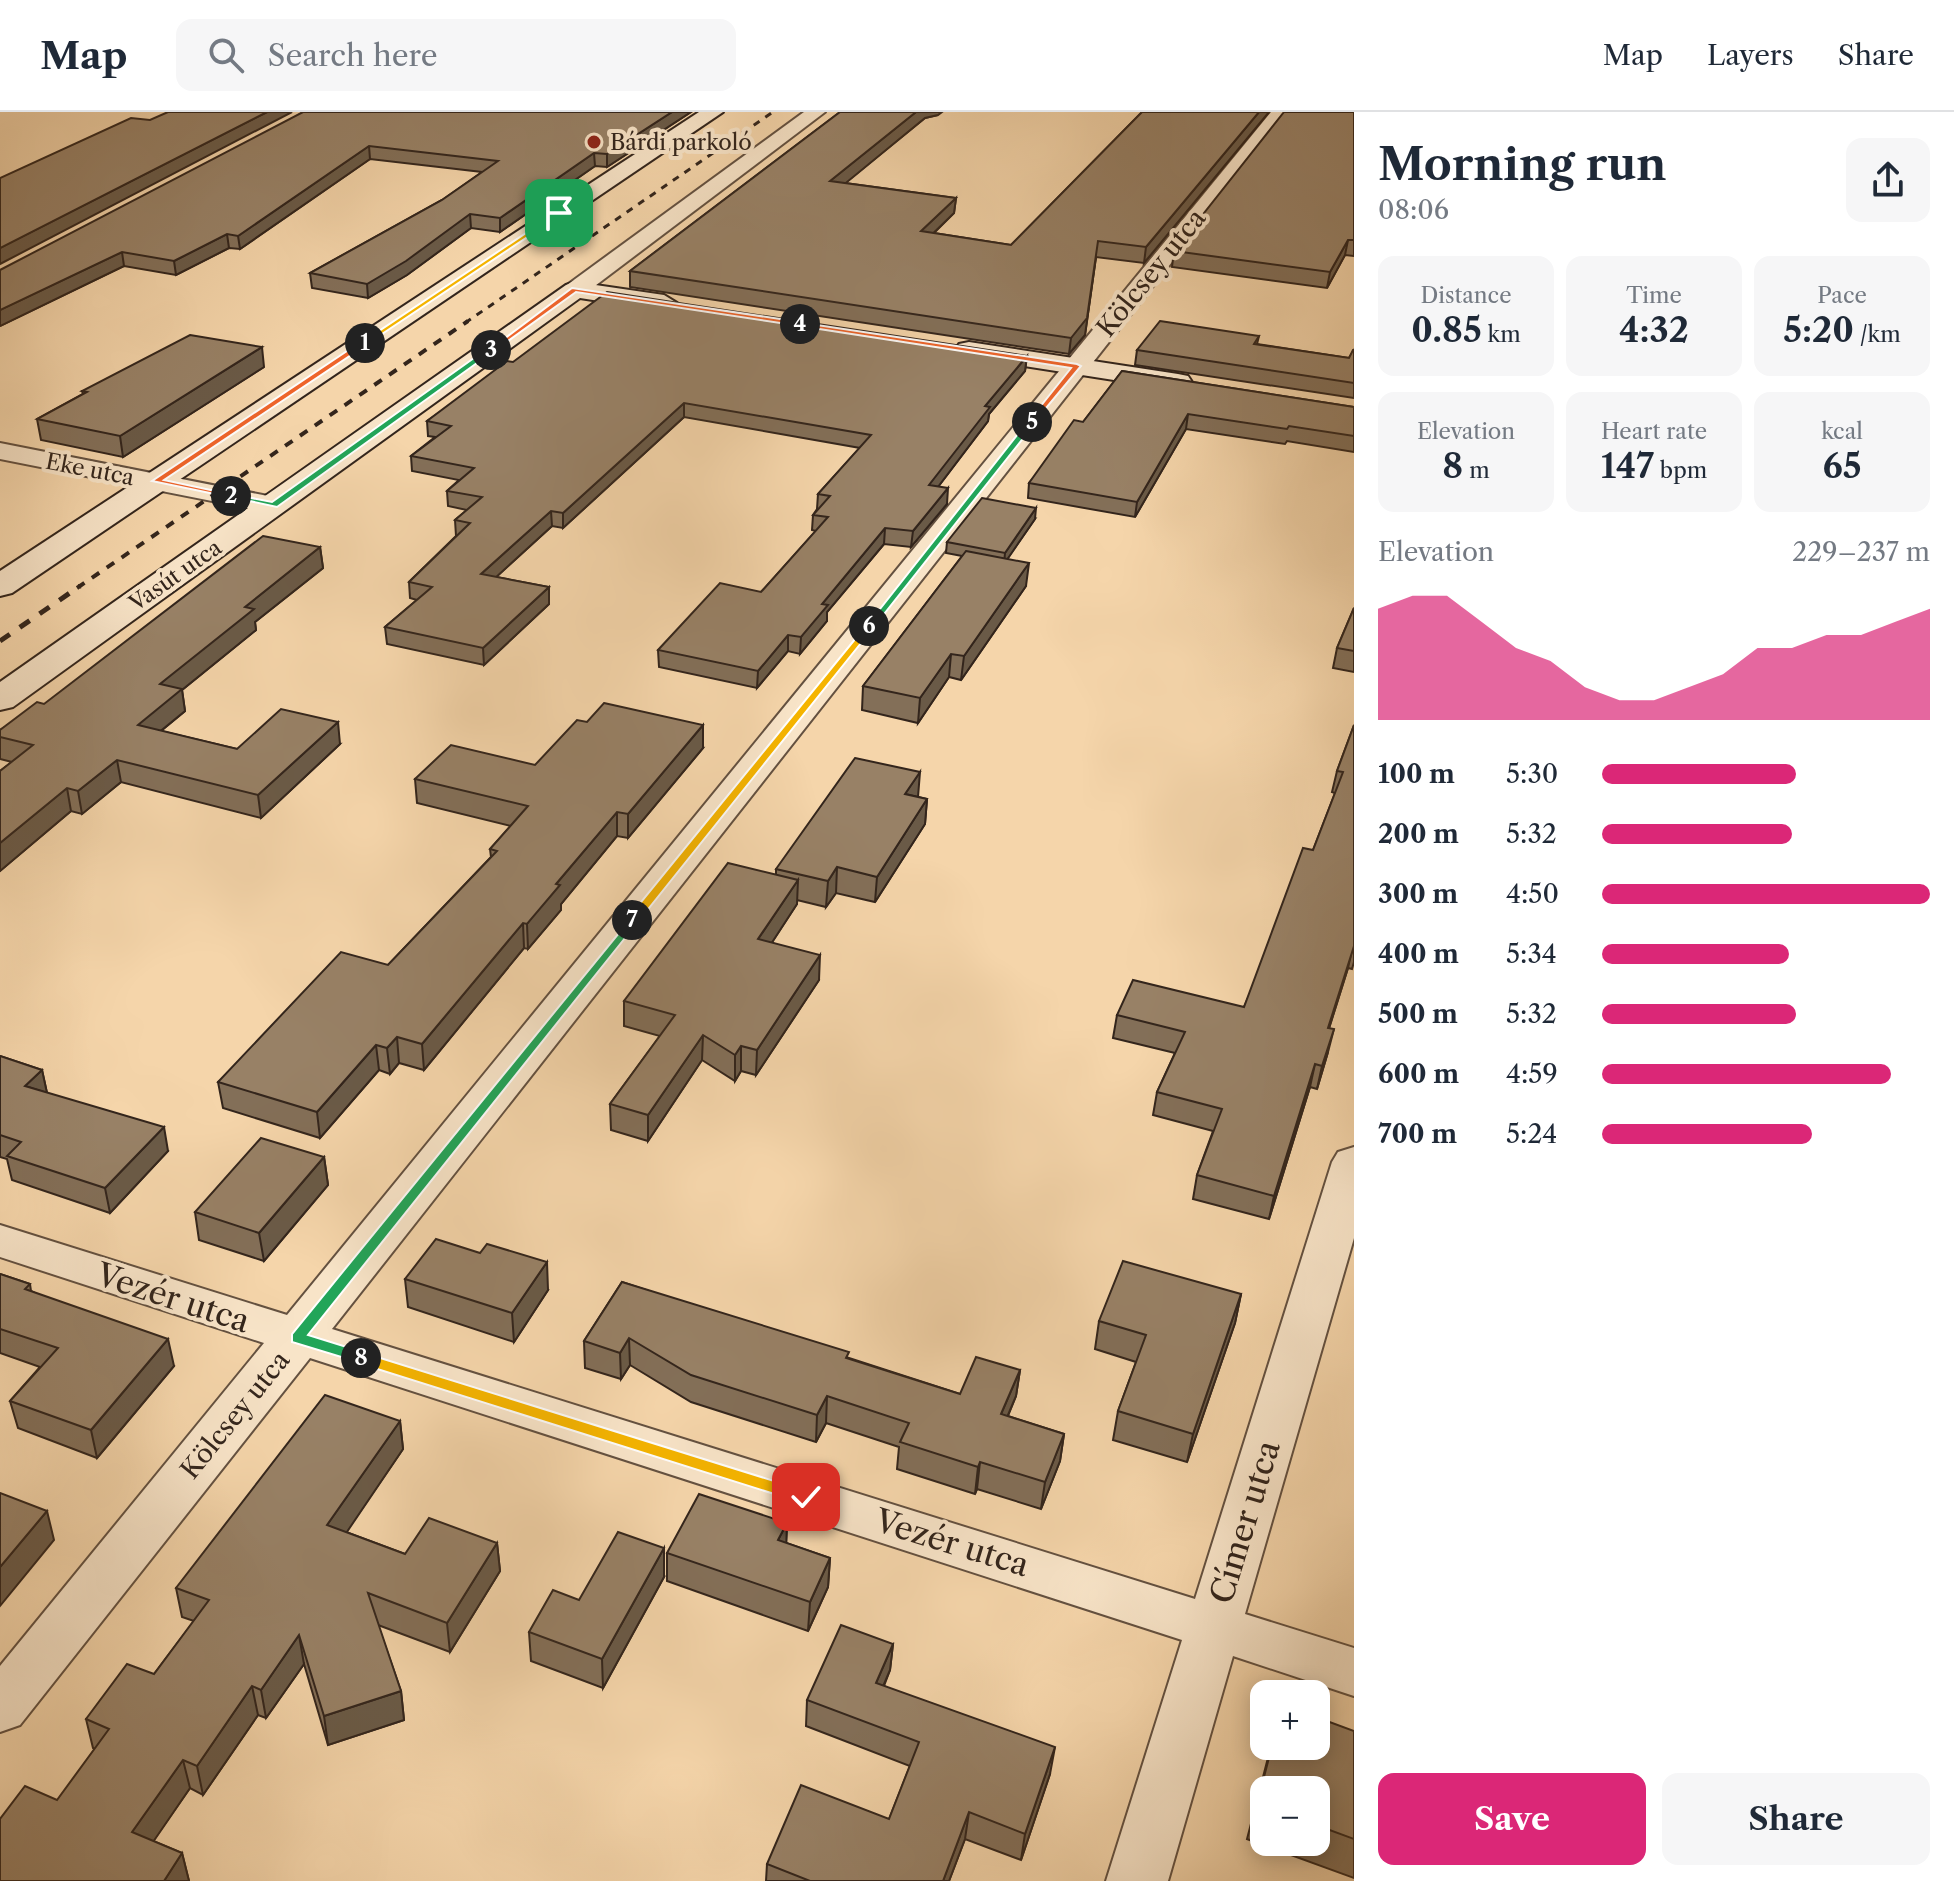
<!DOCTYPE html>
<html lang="en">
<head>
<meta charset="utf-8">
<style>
  :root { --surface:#fff; --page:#f6f6f7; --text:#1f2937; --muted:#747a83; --line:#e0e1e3; --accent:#db2777 }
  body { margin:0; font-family:"Libre Caslon Text",serif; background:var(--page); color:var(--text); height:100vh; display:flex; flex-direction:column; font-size:30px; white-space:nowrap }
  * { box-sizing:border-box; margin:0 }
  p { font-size:26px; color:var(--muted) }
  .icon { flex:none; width:44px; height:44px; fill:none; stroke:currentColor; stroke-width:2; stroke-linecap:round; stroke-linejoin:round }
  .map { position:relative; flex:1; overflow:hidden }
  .details { display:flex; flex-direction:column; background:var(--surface); width:600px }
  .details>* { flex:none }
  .controls { position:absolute; left:1250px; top:1568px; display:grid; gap:16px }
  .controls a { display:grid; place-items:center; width:80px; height:80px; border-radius:16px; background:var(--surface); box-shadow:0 4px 20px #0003; font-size:40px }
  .pin { position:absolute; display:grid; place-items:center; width:68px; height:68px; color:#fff; margin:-34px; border-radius:16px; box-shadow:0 4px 12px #0006 }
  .km { position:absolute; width:40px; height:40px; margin:-20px; border-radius:50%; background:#222; color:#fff; font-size:22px; line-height:40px; text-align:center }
  .round { display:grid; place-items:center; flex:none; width:84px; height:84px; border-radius:16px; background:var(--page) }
  .headline { display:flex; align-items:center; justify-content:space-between; height:136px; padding:0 24px }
  h1 { font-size:44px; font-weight:700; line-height:60px }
  .metrics { display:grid; grid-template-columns:repeat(3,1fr); gap:12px; height:136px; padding:8px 24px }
  .metrics div { display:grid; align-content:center; border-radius:16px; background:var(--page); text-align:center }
  .metrics b { font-size:34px; font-weight:700 }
  .metrics small { font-size:22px; font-weight:400 }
  .metrics p { font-size:22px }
  .chart { height:224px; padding:16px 24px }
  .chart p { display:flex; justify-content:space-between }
  .chart svg { width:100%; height:144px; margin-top:8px; fill:var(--accent); opacity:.7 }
  .action { display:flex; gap:16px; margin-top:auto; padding:16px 24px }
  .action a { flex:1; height:92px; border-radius:16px; background:var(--accent); color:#fff; font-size:32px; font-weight:700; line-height:92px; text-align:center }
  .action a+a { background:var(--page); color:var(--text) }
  ul { padding:0 24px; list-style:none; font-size:26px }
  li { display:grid; grid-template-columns:128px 96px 1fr; align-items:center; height:60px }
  li i { height:20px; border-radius:10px; background:var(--accent) }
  header { display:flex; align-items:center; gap:48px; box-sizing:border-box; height:112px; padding:0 40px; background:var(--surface); border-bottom:2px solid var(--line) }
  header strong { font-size:38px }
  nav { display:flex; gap:44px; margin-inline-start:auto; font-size:28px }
  .search { width:560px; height:72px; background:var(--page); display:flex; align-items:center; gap:20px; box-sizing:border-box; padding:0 28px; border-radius:16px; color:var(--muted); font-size:30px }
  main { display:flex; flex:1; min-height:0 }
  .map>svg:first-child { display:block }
</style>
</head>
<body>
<header>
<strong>Map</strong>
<div class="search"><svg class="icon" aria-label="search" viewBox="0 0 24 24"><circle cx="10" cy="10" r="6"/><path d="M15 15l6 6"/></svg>Search here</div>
<nav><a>Map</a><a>Layers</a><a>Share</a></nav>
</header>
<main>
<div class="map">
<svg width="1354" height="1769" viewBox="0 0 1354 1769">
  <rect width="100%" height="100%" fill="#f5d5aa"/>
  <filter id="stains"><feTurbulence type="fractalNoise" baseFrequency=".0025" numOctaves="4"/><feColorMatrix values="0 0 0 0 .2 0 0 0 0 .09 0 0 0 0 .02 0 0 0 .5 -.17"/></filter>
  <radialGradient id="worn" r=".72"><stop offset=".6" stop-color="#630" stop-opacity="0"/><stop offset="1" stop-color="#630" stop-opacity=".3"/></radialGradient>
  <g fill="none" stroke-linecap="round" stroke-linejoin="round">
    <!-- street casing -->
    <g stroke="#645140" stroke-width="4">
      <g id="street">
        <path d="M804 0H825L583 183H567L563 178 567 173Z"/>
        <path d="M1271 0H1290L332 1217 1195 1487 1332 1050 1338 1040 1354 1035V1126L1245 1502 1354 1536V1584L1233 1544 1168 1769H1106L1182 1528 310 1246 20 1613 0 1620V1554L264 1231 0 1145V1113L287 1203Z"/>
        <path d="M0 331 273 385 283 387 287 393 283 399 273 401 0 347Z"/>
      </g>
    </g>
    <!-- secondary casing -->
    <g stroke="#33251c" stroke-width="4">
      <g id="secondary">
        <path d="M699 0H723L12 481 0 484V459Z"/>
        <path d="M575 170 664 183 677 191 664 199 580 186 13 595 0 598V570L566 173Z"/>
        <path d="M969 230 1178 262 1188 264 1192 270 1188 276 1178 278 959 244 955 238 959 232Z"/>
      </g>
    </g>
    <!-- street -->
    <use href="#street" fill="#f8e4c8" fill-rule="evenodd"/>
    <!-- secondary -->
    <use href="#secondary" fill="#f8e4c8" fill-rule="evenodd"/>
    <!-- rail-far2 -->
    <path stroke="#33251c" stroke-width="3" stroke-dasharray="7 7" stroke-linecap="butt" d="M465 211 773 0"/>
    <!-- rail-far1 -->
    <path stroke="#33251c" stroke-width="4" stroke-dasharray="9 9" stroke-linecap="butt" d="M77 476 468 209"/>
    <!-- rail -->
    <path stroke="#33251c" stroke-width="5" stroke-dasharray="12 12" stroke-linecap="butt" d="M0 529 80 474"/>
  </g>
  <!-- wall -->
  <g fill="#836f58" stroke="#33251c" stroke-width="2" fill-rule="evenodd">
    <path d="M303 0H691L607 55 595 54 500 120 471 116 407 163 368 186 312 176 310 161 442 88 482 60 370 47 240 137 229 136 176 163 124 154 0 214Z"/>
    <path d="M840 0 938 3 925 6 845 71 956 86 954 101 934 121 1011 133 1142 0H1269L1144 151 1096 145 1085 223 1069 242 630 175V159Z"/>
    <path d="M1354 0V144L1345 143 1327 176 1172 155 1174 139Z"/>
    <path d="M1259 224 1257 232 1349 246 1354 238V286L1135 253 1137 238Z"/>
    <path d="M1027 244 1025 259 989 302 988 309 938 375 947 392 911 435 884 432 827 500V509L800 542 788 539 757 576 659 555 658 538 761 480 816 419 812 418 813 403 817 397 818 382 860 336 684 305 563 416 552 414 496 465 549 475V492L484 553 387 532 385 515 417 488 410 486 409 470 456 424 455 408 467 398 448 394 447 379 459 368 412 359 411 344 435 325 428 324 427 309 513 250Z"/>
    <path d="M264 255 123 345 41 328 37 307 83 282 82 279Z"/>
    <path d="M1122 259 1354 295V340L1287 329 1285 332 1186 317 1135 405 1028 386 1029 371 1083 310Z"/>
    <path d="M1035 407 1007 447 1026 474 961 568 949 565 918 611 862 598 863 574 962 444 946 441 947 430Z"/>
    <path d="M320 435 323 456 255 510 256 518 182 578 185 599 161 619 237 637 340 632 261 706 121 670 82 702 71 699 0 759V659L12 650 0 647V618Z"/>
    <path d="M1354 496V560L1333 556 1337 536Z"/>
    <path d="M1354 613V850L1352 857 1348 856 1329 916 1328 940 1317 977 1310 975 1269 1107 1193 1087 1197 1063 1213 1019 1153 1003 1157 980 1175 941 1113 926 1117 903 1244 895 1313 738 1335 681 1332 680 1337 659Z"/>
    <path d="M703 636 628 726 617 724 561 792V798L528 837 524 836 424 958 399 951 390 962 379 958 320 1026 223 996 218 970 388 853 491 745 490 737 511 714 417 691 415 667 535 653Z"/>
    <path d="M918 685 927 687 925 712 875 790 836 781 826 795 797 788V792L772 830 819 868 756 963 741 959 735 969 702 948 648 1029 611 1018 610 992 660 924 624 914V889L776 762V757Z"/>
    <path d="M0 944 42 958 47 981 168 1039 110 1101 12 1068 7 1047 0 1045Z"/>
    <path d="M324 1045 328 1073 264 1149 199 1128 195 1100Z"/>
    <path d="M0 1162 30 1172 31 1179 174 1254 97 1346 18 1316 10 1289 40 1255 0 1241Z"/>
    <path d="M405 1167 548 1178 514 1230 408 1195Z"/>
    <path d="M622 1170 849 1246 960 1282 1020 1258 1016 1284 1008 1304 1064 1322 1060 1349 1041 1397 977 1377 975 1382 897 1357 899 1335 826 1311 816 1330 691 1290 630 1253 621 1267 585 1256 584 1229Z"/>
    <path d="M1241 1182 1235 1211 1187 1350 1113 1328 1118 1299 1136 1250 1095 1237 1099 1209Z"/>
    <path d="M400 1309 403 1337 346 1420 405 1442 497 1431 500 1459 450 1540 378 1513 401 1579 404 1608 328 1633 304 1552 266 1606 258 1603 203 1683 190 1676 153 1729 182 1741 189 1769H0L95 1637 93 1636 86 1607 154 1562 194 1509 182 1505 176 1476Z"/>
    <path d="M787 1411 786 1431 830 1446 828 1475 808 1519 667 1469V1441Z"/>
    <path d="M664 1465 603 1576 531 1549 529 1520 579 1488Z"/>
    <path d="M893 1532 890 1558 884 1574 1050 1662 1021 1748 965 1727 949 1769H766L767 1752 889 1707 910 1654 806 1614 807 1588Z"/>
    <path d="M1354 1619V1766L1247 1727 1271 1634ZM1264 1678H1316V1730H1264Z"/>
  </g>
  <!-- shaded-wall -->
  <g fill="#6a5a47" stroke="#33251c" stroke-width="2">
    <path d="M267 0H292L0 152V136Z"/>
    <path d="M672 0H691L607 55V42Z"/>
    <path d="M916 0H942L938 3 925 6 830 84V69Z"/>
    <path d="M1259 0H1269L1144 151 1146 135Z"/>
    <path d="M369 34 370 47 240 137 238 124Z"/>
    <path d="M594 41 595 54 500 120V106Z"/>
    <path d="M956 86 954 101 920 134 921 119Z"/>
    <path d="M470 102 471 116 407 163 368 186 367 172Z"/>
    <path d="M227 122 229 136 176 163 174 149Z"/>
    <path d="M1348 128 1345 143 1327 176 1330 160Z"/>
    <path d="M122 140 124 154 0 214V198Z"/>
    <path d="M1096 145 1085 223 1069 242 1071 226Z"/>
    <path d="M262 235 264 255 123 345 120 324Z"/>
    <path d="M1027 244 1025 259 989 302 988 309 928 388 929 373 985 294Z"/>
    <path d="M684 291V305L563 416V401Z"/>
    <path d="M1188 302 1186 317 1135 405 1137 390Z"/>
    <path d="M948 376 947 392 911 435 913 419Z"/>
    <path d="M1036 396 1035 407 1004 452 1005 441Z"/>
    <path d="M551 399 552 414 482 478 481 462Z"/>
    <path d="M885 416 884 432 827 500V509L800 542 801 525 822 492Z"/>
    <path d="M320 435 323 456 255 510 256 518 182 578 185 599 141 635 138 613 160 572 245 495Z"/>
    <path d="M1029 451 1026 474 961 568 964 544Z"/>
    <path d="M549 475V492L484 553 483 536Z"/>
    <path d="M788 523V539L757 576 758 559Z"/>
    <path d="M951 542 949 565 918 611 920 586Z"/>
    <path d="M338 610 340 632 261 706 258 683Z"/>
    <path d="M703 613V636L628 726V702Z"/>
    <path d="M117 648 121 670 82 702 78 679Z"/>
    <path d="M920 660 918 685 905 682Z"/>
    <path d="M67 676 71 699 0 759V731Z"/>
    <path d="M927 687 925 712 875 790 877 765Z"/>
    <path d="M617 700V724L561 792V798L528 837 527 812 556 772Z"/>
    <path d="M837 755 836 781 826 795 828 769Z"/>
    <path d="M798 768 797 792 758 852V827Z"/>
    <path d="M523 811 524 836 424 958 422 932Z"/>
    <path d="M1353 834 1348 856 1322 939 1328 916Z"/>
    <path d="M820 843 819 868 756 963 757 938Z"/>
    <path d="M1334 917 1328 940 1317 977 1322 954Z"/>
    <path d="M703 923 702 948 648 1029V1003Z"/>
    <path d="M397 925 399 951 390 962 387 936Z"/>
    <path d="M376 933 379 958 320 1026 317 1000Z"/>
    <path d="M741 934V959L735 969V943Z"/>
    <path d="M1315 952 1310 975 1269 1107 1274 1084Z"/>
    <path d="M42 958 47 981 25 974Z"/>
    <path d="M164 1015 168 1039 110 1101 105 1076Z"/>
    <path d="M324 1045 328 1073 264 1149 259 1121Z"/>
    <path d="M547 1150 548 1178 514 1230 512 1201Z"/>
    <path d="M1241 1182 1235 1211 1187 1350 1193 1322Z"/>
    <path d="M629 1226 630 1253 621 1267 620 1241Z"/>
    <path d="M168 1227 174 1254 97 1346 91 1318Z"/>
    <path d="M1020 1258 1016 1284 997 1329 1001 1302Z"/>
    <path d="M827 1284 826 1311 816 1330 817 1303Z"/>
    <path d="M400 1309 403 1337 332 1442 327 1413Z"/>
    <path d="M1064 1322 1060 1349 1041 1397 1045 1370Z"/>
    <path d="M980 1350 977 1377 975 1382 978 1355Z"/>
    <path d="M47 1399 54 1428 0 1494V1455Z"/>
    <path d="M787 1411 786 1440 778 1428Z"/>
    <path d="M497 1431 500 1459 450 1540 447 1511Z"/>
    <path d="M664 1436V1465L603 1576 602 1547Z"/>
    <path d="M830 1446 828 1475 808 1519 810 1490Z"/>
    <path d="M299 1523 304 1552 266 1606 261 1578Z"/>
    <path d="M893 1532 890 1558 873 1598 876 1571Z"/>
    <path d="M252 1574 258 1603 203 1683 197 1654Z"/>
    <path d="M401 1579 404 1608 328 1633 324 1604Z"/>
    <path d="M1055 1635 1050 1662 1021 1748 1025 1722Z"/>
    <path d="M183 1648 190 1676 140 1749 132 1720Z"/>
    <path d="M969 1700 965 1727 949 1769H943Z"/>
    <path d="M182 1741 189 1769H164Z"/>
  </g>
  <!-- building -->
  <g fill="#988166" stroke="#33251c" stroke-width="2">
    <path d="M168 0H267L0 136V66L131 6 150 8Z"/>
    <path d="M303 0H672L607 42 594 41 500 106 470 102 406 149 367 172 310 161 442 88 498 49 369 34 238 124 227 122 174 149 122 140 0 198V158Z"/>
    <path d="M840 0H916L830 69 956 86 921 119 1011 133 1142 0H1259L1146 135 1098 129 1087 206 1071 226 630 159Z"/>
    <path d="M1284 0H1354V128H1348L1330 160 1174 139Z"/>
    <path d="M607 180 1027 244 985 294 990 295 929 373 948 376 913 419 885 416 822 492 828 493 801 525 788 523 758 559 658 538 720 471 761 480 828 405 813 403 830 384 818 382 871 323 684 291 563 401 551 399 481 462 549 475 483 536 385 515 432 475 409 470 470 411 455 408 482 385 447 379 474 356 411 344 451 314 427 309 507 249 513 250Z"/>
    <path d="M1160 209 1259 224 1254 232 1349 246 1353 238H1354V271L1137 238Z"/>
    <path d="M190 223 262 235 120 324 37 307 87 280 82 279Z"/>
    <path d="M1122 259 1354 295V324L1289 314 1287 317 1188 302 1137 390 1029 371 1074 308 1083 310Z"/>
    <path d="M982 386 1036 396 1005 441 947 430Z"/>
    <path d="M263 424 320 435 245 495 254 497 160 572 182 577 138 613 237 637 281 597 338 610 258 683 117 648 78 679 67 676 0 731V659L33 633 0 625V618L37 590 44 592Z"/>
    <path d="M966 439 1029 451 964 544 951 542 920 586 863 574Z"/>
    <path d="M1354 496V539L1337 536Z"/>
    <path d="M604 591 703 613 628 702 617 700 556 772 560 773 527 812 523 811 422 932 397 925 387 936 376 933 317 1000 218 970 341 840 388 853 497 739 490 737 528 694 415 667 451 633 535 653 577 608 587 610Z"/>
    <path d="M1354 613V834L1328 916 1334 917 1322 954 1315 952 1274 1084 1197 1063 1222 997 1157 980 1185 920 1117 903 1133 868 1244 895 1303 736 1313 738 1343 660 1337 659Z"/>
    <path d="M855 646 920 660 905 682 927 687 877 765 837 755 828 769 776 757Z"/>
    <path d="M728 751 798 768 758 827 820 843 757 938 741 934 735 943 703 923 648 1003 610 992 675 903 624 889Z"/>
    <path d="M0 944 42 958 25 974 164 1015 105 1076 7 1044 21 1030 0 1023Z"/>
    <path d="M261 1026 324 1045 259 1121 195 1100Z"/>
    <path d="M436 1127 480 1141 487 1132 547 1150 512 1201 405 1167Z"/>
    <path d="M1123 1149 1241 1182 1193 1322 1118 1299 1146 1223 1099 1209Z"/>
    <path d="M0 1162 30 1172 25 1177 168 1227 91 1318 10 1289 58 1236 0 1217Z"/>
    <path d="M622 1170 849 1240 846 1246 960 1282 976 1245 1020 1258 1001 1302 1064 1322 1045 1370 980 1350 978 1355 900 1330 909 1311 827 1284 817 1303 691 1263 629 1226 620 1241 584 1229Z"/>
    <path d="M325 1283 400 1309 327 1413 405 1442 429 1406 497 1431 447 1511 368 1481 401 1579 324 1604 299 1523 261 1578 252 1574 197 1654 183 1648 132 1720 182 1741 164 1769H0V1707L25 1674 57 1688 109 1617 86 1607 127 1552 154 1562 209 1488 176 1476Z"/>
    <path d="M0 1381 47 1399 0 1455Z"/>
    <path d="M699 1382 787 1411 778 1428 830 1446 810 1490 667 1441Z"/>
    <path d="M618 1420 664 1436 602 1547 529 1520 553 1478 579 1488Z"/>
    <path d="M841 1513 893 1532 876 1571 1055 1635 1025 1722 969 1700 943 1769H810L767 1752 801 1673 889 1707 919 1630 807 1588Z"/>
    <path d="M1316 1605 1354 1619V1727L1316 1713V1678H1264V1695L1257 1692 1272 1634H1316Z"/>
  </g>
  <!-- split-1 -->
  <path fill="#f5b400" stroke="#fff" stroke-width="2" d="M559 99 562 102 367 232 361 231Z"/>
  <!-- split-2 -->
  <path fill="#f0652b" stroke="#fff" stroke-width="2" d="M362 229 369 231 164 368 234 383V386L152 369Z"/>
  <!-- split-3 -->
  <path fill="#22a559" stroke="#fff" stroke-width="2" d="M488 236 495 238 277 395 227 384 231 382 272 390Z"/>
  <!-- split-4 -->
  <path fill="#f0652b" stroke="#fff" stroke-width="2" d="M572 176 800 210 804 212 800 214 576 180 494 239H488Z"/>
  <!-- split-5 -->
  <path fill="#f0652b" stroke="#fff" stroke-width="2" d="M797 210 1077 252 1081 254 1032 313 1028 310 1071 256 800 214Z"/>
  <!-- split-6 -->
  <path fill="#22a559" stroke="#fff" stroke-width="2" d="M1029 308 1036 310 873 516H865Z"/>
  <!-- split-7 -->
  <path fill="#f5b400" stroke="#fff" stroke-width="2" d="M869 510 873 516 637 811H628V806Z"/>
  <!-- split-8 -->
  <path fill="#22a559" stroke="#fff" stroke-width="2" d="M632 805 639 808 637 811 308 1223 366 1241V1250L361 1251 292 1230V1222Z"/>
  <!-- split-9 -->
  <path fill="#f5b400" stroke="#fff" stroke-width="2" d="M361 1240 806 1379 815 1385 806 1392 355 1250V1241Z"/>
  <!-- markers -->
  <circle fill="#8f2418" stroke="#f8e4c8" stroke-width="3" cx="594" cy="30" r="8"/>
  <g text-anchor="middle" stroke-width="8" stroke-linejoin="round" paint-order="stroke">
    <!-- far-poi labels -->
    <g font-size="22" fill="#33251c" stroke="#f8e4c8" text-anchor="start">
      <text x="610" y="38">Bárdi parkoló</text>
    </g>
    <!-- far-street labels -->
    <g font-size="22" fill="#33251c" stroke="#f8e4c8">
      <text transform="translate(90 357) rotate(11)" y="8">Eke utca</text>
      <text transform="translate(175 463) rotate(-35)" y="8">Vasút utca</text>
    </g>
    <!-- street labels -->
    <g font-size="26" fill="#33251c" stroke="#f8e4c8">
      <text transform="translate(1151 161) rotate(-51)" y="9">Kölcsey utca</text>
      <text transform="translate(235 1303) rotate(-51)" y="9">Kölcsey utca</text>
    </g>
    <!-- near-street labels -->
    <g font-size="32" fill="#33251c" stroke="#f8e4c8">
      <text transform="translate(173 1186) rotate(18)" y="11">Vezér utca</text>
      <text transform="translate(1245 1410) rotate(-73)" y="11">Címer utca</text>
      <text transform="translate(952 1431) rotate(17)" y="11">Vezér utca</text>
    </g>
  </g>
  <rect width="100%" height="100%" filter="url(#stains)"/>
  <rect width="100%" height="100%" fill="url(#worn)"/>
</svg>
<div class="controls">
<a>+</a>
<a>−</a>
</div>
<div class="pin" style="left:559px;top:101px;background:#1e9e55"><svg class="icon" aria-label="arrive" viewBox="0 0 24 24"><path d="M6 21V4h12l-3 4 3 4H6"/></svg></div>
<div class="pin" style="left:806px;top:1385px;background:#d93025"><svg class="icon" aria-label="check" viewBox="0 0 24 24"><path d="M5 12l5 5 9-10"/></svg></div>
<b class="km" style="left:365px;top:231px">1</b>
<b class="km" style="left:231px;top:384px">2</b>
<b class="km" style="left:491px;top:238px">3</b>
<b class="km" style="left:800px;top:212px">4</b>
<b class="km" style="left:1032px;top:310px">5</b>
<b class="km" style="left:869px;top:514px">6</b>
<b class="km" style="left:632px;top:808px">7</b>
<b class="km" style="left:361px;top:1246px">8</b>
</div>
<section class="details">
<div class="headline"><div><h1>Morning run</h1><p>08:06</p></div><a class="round"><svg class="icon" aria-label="share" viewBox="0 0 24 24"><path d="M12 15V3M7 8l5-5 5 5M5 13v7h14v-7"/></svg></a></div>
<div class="metrics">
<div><p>Distance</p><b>0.85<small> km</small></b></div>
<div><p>Time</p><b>4:32</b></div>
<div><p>Pace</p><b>5:20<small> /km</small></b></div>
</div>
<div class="metrics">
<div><p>Elevation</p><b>8<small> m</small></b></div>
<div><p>Heart rate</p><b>147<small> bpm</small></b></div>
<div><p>kcal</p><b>65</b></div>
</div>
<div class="chart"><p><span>Elevation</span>229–237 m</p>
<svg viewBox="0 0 160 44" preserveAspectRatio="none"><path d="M0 44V10L10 6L20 6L30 14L40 22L50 26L60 34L70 38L80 38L90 34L100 30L110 22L120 22L130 18L140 18L150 14L160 10V44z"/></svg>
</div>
<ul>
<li><b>100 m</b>5:30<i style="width:59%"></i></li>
<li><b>200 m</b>5:32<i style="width:58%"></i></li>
<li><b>300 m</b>4:50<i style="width:100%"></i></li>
<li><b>400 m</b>5:34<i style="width:57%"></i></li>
<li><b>500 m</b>5:32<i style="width:59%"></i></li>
<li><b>600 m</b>4:59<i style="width:88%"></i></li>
<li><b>700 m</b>5:24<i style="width:64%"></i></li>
</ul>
<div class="action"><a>Save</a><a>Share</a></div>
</section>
</main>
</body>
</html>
